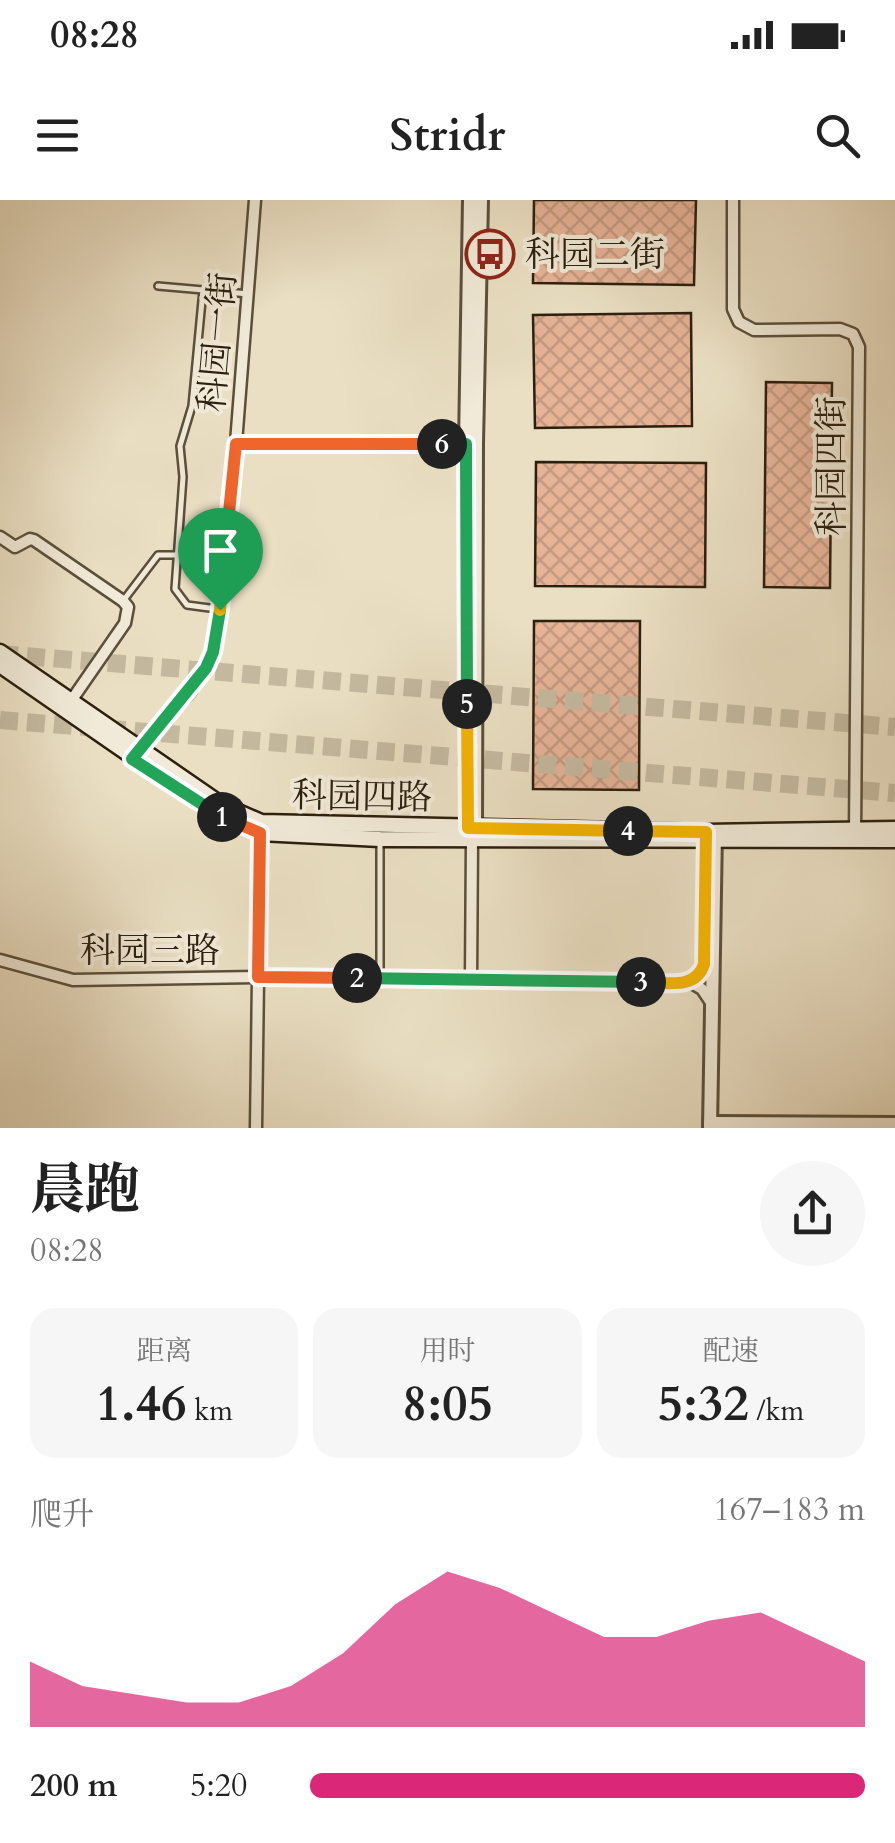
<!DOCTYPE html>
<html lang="zh">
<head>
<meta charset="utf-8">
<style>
  :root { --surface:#fff; --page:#f6f6f6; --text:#222; --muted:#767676; --accent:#db2777 }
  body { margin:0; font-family:Cardo,"Noto Serif SC",serif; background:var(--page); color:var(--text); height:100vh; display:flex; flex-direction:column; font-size:38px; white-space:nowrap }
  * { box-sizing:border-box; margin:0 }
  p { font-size:32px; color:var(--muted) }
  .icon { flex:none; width:55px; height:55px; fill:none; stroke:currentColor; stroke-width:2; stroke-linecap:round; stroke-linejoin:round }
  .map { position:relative; height:928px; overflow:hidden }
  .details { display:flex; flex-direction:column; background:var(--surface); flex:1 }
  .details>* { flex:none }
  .pin { position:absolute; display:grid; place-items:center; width:85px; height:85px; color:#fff; margin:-102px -42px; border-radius:50% 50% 50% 0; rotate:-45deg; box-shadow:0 0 10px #0007 }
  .pin .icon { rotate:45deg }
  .km { position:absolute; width:50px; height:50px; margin:-25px; border-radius:50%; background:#222; color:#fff; font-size:28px; line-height:50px; text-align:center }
  .round { display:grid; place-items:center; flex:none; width:105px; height:105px; border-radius:52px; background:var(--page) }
  .overview { display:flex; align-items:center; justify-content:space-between; height:170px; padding:0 30px }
  h1 { font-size:55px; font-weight:700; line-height:75px }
  .metrics { display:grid; grid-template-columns:repeat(3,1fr); gap:15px; height:170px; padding:10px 30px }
  .metrics div { display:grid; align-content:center; border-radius:25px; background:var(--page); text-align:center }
  .metrics b { font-size:50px; font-weight:700 }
  .metrics small { font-size:28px; font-weight:400 }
  .metrics p { font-size:28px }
  .chart { height:280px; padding:20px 30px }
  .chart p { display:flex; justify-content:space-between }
  .chart svg { width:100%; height:180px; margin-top:10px; fill:var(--accent); opacity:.7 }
  ul { padding:0 30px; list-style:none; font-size:32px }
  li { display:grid; grid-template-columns:160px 120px 1fr; align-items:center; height:75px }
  li i { height:25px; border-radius:12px; background:var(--accent) }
  .status { display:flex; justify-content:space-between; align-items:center; height:70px; padding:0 50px; background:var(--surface); direction:ltr }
  .status svg { height:28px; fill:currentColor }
  header { display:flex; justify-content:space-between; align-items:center; height:130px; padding:0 30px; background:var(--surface); font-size:45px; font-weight:700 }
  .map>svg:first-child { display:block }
</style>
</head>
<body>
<div class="status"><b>08:28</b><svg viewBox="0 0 49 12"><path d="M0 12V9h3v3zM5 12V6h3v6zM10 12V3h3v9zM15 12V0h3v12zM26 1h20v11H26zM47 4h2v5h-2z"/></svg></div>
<header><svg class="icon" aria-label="menu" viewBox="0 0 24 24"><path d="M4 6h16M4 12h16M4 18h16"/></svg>Stridr<svg class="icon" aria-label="search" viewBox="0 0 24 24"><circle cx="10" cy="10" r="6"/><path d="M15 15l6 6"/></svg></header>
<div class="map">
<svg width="895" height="928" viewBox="0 0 895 928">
  <defs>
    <pattern id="building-cross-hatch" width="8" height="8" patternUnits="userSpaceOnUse" patternTransform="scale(2.5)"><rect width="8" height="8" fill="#e6b397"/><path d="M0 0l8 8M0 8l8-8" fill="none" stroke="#c59a81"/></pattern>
  </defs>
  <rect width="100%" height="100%" fill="#eadfc3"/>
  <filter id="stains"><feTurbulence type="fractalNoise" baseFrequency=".002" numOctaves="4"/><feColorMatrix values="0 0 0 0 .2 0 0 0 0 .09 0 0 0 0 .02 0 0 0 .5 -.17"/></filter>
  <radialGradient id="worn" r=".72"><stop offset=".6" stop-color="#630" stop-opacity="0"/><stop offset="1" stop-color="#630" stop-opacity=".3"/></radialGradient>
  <!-- building -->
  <g fill="url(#building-cross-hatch)" stroke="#2b1f0e" stroke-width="2.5">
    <path d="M534 0H696L694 85 533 83Z"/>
    <path d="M691 113 692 226 535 228 533 115Z"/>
    <path d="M766 182 832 183 830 388 764 387Z"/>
    <path d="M536 262 706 263 705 387 535 386Z"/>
    <path d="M534 421H640L639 590 533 589Z"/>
  </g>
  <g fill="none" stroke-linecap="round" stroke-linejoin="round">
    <!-- trunk-tunnel -->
    <g stroke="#c4b99f" stroke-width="18" stroke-dasharray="18 9" stroke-linecap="butt">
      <path d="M0 454 895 527"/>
      <path d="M0 520 895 593"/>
    </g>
    <!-- service casing -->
    <g stroke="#5b4f3b" stroke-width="10">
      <g id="service">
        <path d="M158 86 249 94"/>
        <path d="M203 90 192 206 180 246 183 277 175 389 187 405 217 409"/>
        <path d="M123 401 158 355H178"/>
        <path d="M380 776V642"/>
      </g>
    </g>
    <!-- minor casing -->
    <g stroke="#5b4f3b" stroke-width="15">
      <g id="minor">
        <path d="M733 0V109L739 122 754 130 840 129 853 134 859 147 855 634"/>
        <path d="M236 243 470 244"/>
        <path d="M0 337 15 347 30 339 34 340 123 401 128 407 125 423 71 501"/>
        <path d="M138 551 190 492 205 469 217 434 236 243 255 0"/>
        <path d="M0 760 73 780 258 777 690 782 702 789 712 804"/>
        <path d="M471 780 472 640"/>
        <path d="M256 928 260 628"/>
      </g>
    </g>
    <!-- tertiary casing -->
    <g stroke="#5b4f3b" stroke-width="18">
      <g id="tertiary">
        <path d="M469 632 466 244 470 0"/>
        <path d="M475 633 476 244 481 0"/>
        <path d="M705 715 706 632"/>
        <path d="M690 782 701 775 705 750"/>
        <path d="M710 923 895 924"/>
        <path d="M710 928 715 632"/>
      </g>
    </g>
    <!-- secondary casing -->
    <g stroke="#2b1f0e" stroke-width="19">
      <g id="secondary">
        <path d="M0 452 222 605 261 622 706 632 895 629"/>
        <path d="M0 465 217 615 260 633 380 639 895 640"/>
      </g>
    </g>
    <!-- service -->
    <use href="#service" stroke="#f1ead8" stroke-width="5"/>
    <!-- minor -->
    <use href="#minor" stroke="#f1ead8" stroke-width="10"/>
    <!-- tertiary -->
    <use href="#tertiary" stroke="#f1ead8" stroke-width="12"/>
    <!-- secondary -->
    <use href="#secondary" stroke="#f1ead8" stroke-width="14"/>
  </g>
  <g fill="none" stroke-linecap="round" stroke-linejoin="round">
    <!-- split-1 casing -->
    <g stroke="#fff" stroke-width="20">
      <path id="split-1" d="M220 410 213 452 206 468 132 559 222 617"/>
    </g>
    <!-- split-2 casing -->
    <g stroke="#fff" stroke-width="20">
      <path id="split-2" d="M222 617 260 633 258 777 357 778"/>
    </g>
    <!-- split-3 casing -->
    <g stroke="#fff" stroke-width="20">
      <path id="split-3" d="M357 778 641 782"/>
    </g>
    <!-- split-4 casing -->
    <g stroke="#fff" stroke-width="20">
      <path id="split-4" d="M628 631 706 632 704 764C696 791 664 782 641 782"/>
    </g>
    <!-- split-5 casing -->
    <g stroke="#fff" stroke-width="20">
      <path id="split-5" d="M467 504 468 628 628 631"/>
    </g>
    <!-- split-6 casing -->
    <g stroke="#fff" stroke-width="20">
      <path id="split-6" d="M442 244H466L467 504"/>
    </g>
    <!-- split-7 casing -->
    <g stroke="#fff" stroke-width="20">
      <path id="split-7" d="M228 322 236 244H442"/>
    </g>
    <!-- split-8 casing -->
    <g stroke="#fff" stroke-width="20">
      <path id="split-8" d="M220 410 228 322"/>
    </g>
    <!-- split-1 -->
    <use href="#split-1" stroke="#22a559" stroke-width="12"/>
    <!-- split-2 -->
    <use href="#split-2" stroke="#f0652b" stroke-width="12"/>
    <!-- split-3 -->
    <use href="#split-3" stroke="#22a559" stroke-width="12"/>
    <!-- split-4 -->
    <use href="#split-4" stroke="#f5b400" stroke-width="12"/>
    <!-- split-5 -->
    <use href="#split-5" stroke="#f5b400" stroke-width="12"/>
    <!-- split-6 -->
    <use href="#split-6" stroke="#22a559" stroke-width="12"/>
    <!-- split-7 -->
    <use href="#split-7" stroke="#f0652b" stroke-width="12"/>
    <!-- split-8 -->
    <use href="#split-8" stroke="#f5b400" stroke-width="12"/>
  </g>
  <!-- icons -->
  <defs>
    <g id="bus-ring" transform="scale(2.5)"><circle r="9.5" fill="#f1ead8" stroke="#8f2418" stroke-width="1.5"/><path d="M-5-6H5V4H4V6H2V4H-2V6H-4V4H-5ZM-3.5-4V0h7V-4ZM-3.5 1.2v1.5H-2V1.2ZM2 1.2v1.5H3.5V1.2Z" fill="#8f2418"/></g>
  </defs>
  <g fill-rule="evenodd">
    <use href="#bus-ring" x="490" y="54"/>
  </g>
  <g text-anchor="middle" stroke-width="8" stroke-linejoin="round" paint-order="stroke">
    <!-- poi labels -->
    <g font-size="35" fill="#2b1f0e" stroke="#f1ead8" text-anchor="start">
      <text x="525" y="66">科园二街</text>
    </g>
    <!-- street labels -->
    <g font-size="35" fill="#2b1f0e" stroke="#f1ead8">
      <text transform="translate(217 142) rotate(-85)" y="12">科园一街</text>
      <text transform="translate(831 266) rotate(-90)" y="12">科园四街</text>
      <text transform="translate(362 596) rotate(1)" y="12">科园四路</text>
      <text x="150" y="762">科园三路</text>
    </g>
  </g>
  <rect width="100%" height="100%" filter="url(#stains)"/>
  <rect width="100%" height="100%" fill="url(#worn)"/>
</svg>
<div class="pin" style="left:220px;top:410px;background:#1e9e55"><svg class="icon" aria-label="arrive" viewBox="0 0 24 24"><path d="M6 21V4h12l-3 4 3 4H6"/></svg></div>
<b class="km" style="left:222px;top:617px">1</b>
<b class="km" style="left:357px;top:778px">2</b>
<b class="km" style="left:641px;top:782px">3</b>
<b class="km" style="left:628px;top:631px">4</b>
<b class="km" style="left:467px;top:504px">5</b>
<b class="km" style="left:442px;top:244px">6</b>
</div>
<section class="details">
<div class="overview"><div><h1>晨跑</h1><p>08:28</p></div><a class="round"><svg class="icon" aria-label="share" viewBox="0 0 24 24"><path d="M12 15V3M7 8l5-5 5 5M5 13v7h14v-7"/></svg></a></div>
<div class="metrics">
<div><p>距离</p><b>1.46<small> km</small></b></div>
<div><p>用时</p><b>8:05</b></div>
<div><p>配速</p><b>5:32<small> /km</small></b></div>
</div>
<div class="chart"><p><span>爬升</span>167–183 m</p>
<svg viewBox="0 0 160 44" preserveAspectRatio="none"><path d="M0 44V28L10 34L20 36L30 38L40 38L50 34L60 26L70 14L80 6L90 10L100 16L110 22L120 22L130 18L140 16L150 22L160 28V44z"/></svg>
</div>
<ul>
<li><b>200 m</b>5:20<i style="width:100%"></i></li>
</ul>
</section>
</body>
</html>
